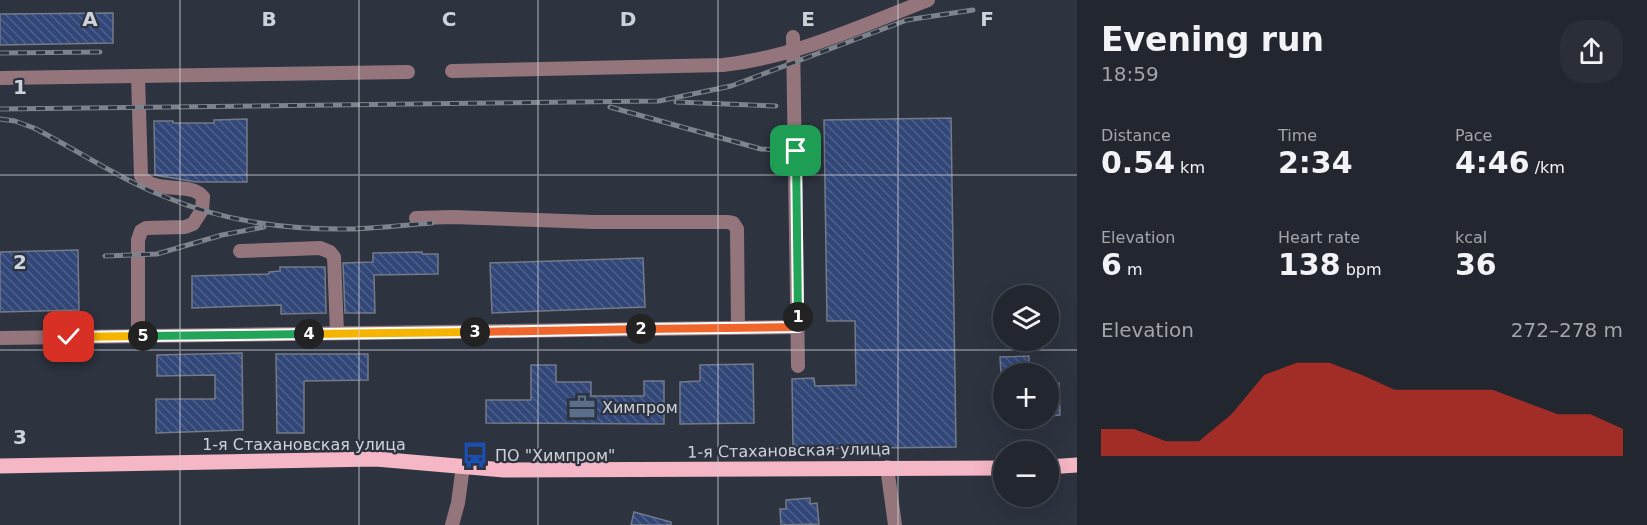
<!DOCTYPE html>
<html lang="en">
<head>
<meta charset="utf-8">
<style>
  :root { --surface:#22262f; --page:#2a2e37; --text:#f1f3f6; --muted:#a2a5aa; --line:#3f434b; --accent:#d93025 }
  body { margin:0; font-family:"DejaVu Sans",sans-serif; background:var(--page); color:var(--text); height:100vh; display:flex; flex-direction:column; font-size:22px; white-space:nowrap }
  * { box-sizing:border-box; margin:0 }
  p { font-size:20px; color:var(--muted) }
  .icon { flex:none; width:33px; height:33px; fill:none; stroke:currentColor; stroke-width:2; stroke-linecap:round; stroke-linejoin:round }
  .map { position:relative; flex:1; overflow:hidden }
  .drawer { display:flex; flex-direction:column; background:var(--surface); width:570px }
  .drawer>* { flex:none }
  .buttons { position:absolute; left:993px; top:285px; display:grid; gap:12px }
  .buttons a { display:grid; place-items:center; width:66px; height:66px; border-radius:50%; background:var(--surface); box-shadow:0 6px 24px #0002,0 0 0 2px var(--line); font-size:30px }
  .pin { position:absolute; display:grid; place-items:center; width:51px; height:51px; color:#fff; margin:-26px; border-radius:12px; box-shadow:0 3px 9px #0006 }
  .km { position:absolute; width:30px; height:30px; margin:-15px; border-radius:50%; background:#222; color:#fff; font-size:16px; line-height:30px; text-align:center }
  .round { display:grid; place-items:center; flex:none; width:63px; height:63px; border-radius:24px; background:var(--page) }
  .head { display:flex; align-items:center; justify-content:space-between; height:102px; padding:0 24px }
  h1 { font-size:33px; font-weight:600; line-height:45px }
  .metrics { display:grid; grid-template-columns:repeat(3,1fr); gap:9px; height:102px; padding:6px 24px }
  .metrics div { display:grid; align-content:center }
  .metrics b { font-size:30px; font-weight:600 }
  .metrics small { font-size:16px; font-weight:400 }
  .metrics p { font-size:16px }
  .chart { height:168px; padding:12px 24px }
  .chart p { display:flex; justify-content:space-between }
  .chart svg { width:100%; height:108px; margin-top:6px; fill:var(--accent); opacity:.7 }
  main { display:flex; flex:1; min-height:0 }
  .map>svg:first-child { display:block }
</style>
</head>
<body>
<main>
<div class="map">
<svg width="1077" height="525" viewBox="0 0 1077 525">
  <defs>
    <pattern id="building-back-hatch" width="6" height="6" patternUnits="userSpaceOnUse" patternTransform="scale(1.5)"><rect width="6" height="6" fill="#324778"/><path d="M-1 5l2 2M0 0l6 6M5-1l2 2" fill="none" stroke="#4e618b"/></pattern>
  </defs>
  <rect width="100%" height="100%" fill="#2d333f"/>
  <!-- building -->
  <g fill="url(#building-back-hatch)" stroke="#737a88" stroke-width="1.5">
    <path d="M113 13V43L0 45V14Z"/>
    <path d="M951 118 956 447 793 449 792 379 814 378 815 386 856 385 855 321H827L824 120Z"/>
    <path d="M247 119V182H196L155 175 154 121H173V123H214V120Z"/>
    <path d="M78 250 79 310 0 312V252Z"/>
    <path d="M422 252V254H438V274L374 275 375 313H345L343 263 373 262V253Z"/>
    <path d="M643 258 645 307 492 313 490 263Z"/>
    <path d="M280 267H325L326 313 281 314V305L192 308V276L269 274V272L280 271Z"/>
    <path d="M242 353 243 430 156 433V399H215V375L157 376V355Z"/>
    <path d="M276 354H368V380L304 381V433H277Z"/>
    <path d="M1029 356V374H1001L1000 357Z"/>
    <path d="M753 364 754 423 680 424V382L700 381V365Z"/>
    <path d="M531 365H556V382H591V396H644V381H664V424L486 423V400H531Z"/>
    <path d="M1059 383 1060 415 1048 416V384Z"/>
    <path d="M810 498V504L817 503 819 524 781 525 780 509H786V500Z"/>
    <path d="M634 512 671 522V525H631Z"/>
  </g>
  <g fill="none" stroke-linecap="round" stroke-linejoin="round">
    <!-- minor -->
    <g stroke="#94757c" stroke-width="14">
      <path d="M793 37 798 366"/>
      <path d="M452 71 723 65C795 57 861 26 928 0"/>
      <path d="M138 76 141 176C156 195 190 181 203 197L202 210 193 224 185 227 146 228 141 231 138 240V336"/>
      <path d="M0 78 408 72"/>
      <path d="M416 218 453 217 594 222H727L733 223 737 229 738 327"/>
      <path d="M240 251 320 248 330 252 334 257 337 333"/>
      <path d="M0 338 798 327"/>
      <path d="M887 467 895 525"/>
      <path d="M452 525 458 503 463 466"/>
    </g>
    <!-- major -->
    <g stroke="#f5b6c5" stroke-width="15">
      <path d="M0 466 376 459 504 470 1004 468"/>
      <path d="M1048 467 1077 465"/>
    </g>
    <!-- rail casing -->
    <g stroke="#7e838c" stroke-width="5">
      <g id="rail">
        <path d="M0 53 100 52"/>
        <path d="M676 102 776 106"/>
        <path d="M610 107 761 149 805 152"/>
        <path d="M0 109 659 101 731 86 907 20 973 10"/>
        <path d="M0 119 15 121 34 128C77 150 118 178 163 196 222 221 287 230 350 229 378 228 405 225 432 223"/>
        <path d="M105 256 157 254 222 235 264 227"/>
      </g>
    </g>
    <!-- rail -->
    <use href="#rail" stroke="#2d333f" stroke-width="3" stroke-dasharray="9" stroke-linecap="butt"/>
  </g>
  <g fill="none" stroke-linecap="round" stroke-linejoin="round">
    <!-- split-1 casing -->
    <g stroke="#fff" stroke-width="12">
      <path id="split-1" d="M796 151 798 317"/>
    </g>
    <!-- split-2 casing -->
    <g stroke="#fff" stroke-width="12">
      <path id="split-2" d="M641 329 798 327V317"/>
    </g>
    <!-- split-3 casing -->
    <g stroke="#fff" stroke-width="12">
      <path id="split-3" d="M475 332 641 329"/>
    </g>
    <!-- split-4 casing -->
    <g stroke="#fff" stroke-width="12">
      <path id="split-4" d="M309 334 475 332"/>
    </g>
    <!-- split-5 casing -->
    <g stroke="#fff" stroke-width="12">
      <path id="split-5" d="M143 336 309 334"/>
    </g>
    <!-- split-6 casing -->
    <g stroke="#fff" stroke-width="12">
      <path id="split-6" d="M69 337 143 336"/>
    </g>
    <!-- split-1 -->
    <use href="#split-1" stroke="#22a559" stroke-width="8"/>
    <!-- split-2 -->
    <use href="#split-2" stroke="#f0652b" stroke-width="8"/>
    <!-- split-3 -->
    <use href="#split-3" stroke="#f0652b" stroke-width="8"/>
    <!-- split-4 -->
    <use href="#split-4" stroke="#f5b400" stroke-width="8"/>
    <!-- split-5 -->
    <use href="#split-5" stroke="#22a559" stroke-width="8"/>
    <!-- split-6 -->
    <use href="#split-6" stroke="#f5b400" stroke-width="8"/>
  </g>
  <!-- grid -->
  <path fill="none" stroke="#ced2d9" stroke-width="1.5" stroke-opacity="0.55" d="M180 0V525M359 0V525M538 0V525M718 0V525M898 0V525M0 175H1077M0 350H1077"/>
  <!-- icons -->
  <defs>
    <g id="office-bare" transform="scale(2.07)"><path d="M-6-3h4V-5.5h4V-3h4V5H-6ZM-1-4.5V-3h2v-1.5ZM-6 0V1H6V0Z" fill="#5c6f8a" stroke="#2d333f" stroke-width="2.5" paint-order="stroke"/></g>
    <g id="bus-bare" transform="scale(2.07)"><path d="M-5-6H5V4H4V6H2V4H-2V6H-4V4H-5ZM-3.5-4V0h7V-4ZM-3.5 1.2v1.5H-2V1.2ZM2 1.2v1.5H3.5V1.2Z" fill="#1a4fb4" stroke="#2d333f" stroke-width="2.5" paint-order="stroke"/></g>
  </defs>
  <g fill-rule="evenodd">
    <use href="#office-bare" x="582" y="407"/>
    <use href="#bus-bare" x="475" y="455"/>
  </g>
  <g text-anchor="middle" stroke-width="4.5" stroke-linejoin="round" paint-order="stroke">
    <!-- poi labels -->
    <g font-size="16" fill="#ced2d9" stroke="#2d333f" text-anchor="start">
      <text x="602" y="413">Химпром</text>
      <text x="495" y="461">ПО "Химпром"</text>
    </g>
    <!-- street labels -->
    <g font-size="16" fill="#ced2d9" stroke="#2d333f">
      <text x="304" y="450">1-я Стахановская улица</text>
      <text transform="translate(789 450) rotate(-1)" y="6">1-я Стахановская улица</text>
    </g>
  </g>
  <g font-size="20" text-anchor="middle" font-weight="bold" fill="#ced2d9" stroke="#2d333f" stroke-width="4.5" stroke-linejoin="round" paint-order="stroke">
    <text x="90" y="26">A</text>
    <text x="269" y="26">B</text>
    <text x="449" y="26">C</text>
    <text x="628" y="26">D</text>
    <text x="808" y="26">E</text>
    <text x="987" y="26">F</text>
    <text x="20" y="94">1</text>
    <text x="20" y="269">2</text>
    <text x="20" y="444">3</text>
  </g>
</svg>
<div class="buttons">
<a><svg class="icon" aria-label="layers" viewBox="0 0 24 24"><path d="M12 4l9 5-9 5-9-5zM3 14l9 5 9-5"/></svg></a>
<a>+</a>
<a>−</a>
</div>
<div class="pin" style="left:796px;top:151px;background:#1e9e55"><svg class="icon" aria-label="arrive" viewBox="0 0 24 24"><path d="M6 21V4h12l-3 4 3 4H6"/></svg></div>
<div class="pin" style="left:69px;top:337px;background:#d93025"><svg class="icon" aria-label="check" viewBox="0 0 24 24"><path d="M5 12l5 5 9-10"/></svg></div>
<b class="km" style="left:798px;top:317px">1</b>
<b class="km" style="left:641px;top:329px">2</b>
<b class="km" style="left:475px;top:332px">3</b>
<b class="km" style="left:309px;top:334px">4</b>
<b class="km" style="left:143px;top:336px">5</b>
</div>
<section class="drawer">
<div class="head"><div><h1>Evening run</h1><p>18:59</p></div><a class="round"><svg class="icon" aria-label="share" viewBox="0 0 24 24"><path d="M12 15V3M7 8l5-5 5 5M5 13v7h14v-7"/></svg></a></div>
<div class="metrics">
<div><p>Distance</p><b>0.54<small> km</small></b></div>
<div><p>Time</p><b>2:34</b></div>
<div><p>Pace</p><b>4:46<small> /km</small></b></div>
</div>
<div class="metrics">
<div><p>Elevation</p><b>6<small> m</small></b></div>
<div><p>Heart rate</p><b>138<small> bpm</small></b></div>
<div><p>kcal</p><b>36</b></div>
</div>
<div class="chart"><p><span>Elevation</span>272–278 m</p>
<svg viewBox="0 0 160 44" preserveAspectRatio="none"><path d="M0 44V33L10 33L20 38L30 38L40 27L50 11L60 6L70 6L80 11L90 17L100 17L110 17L120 17L130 22L140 27L150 27L160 33V44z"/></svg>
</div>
</section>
</main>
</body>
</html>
